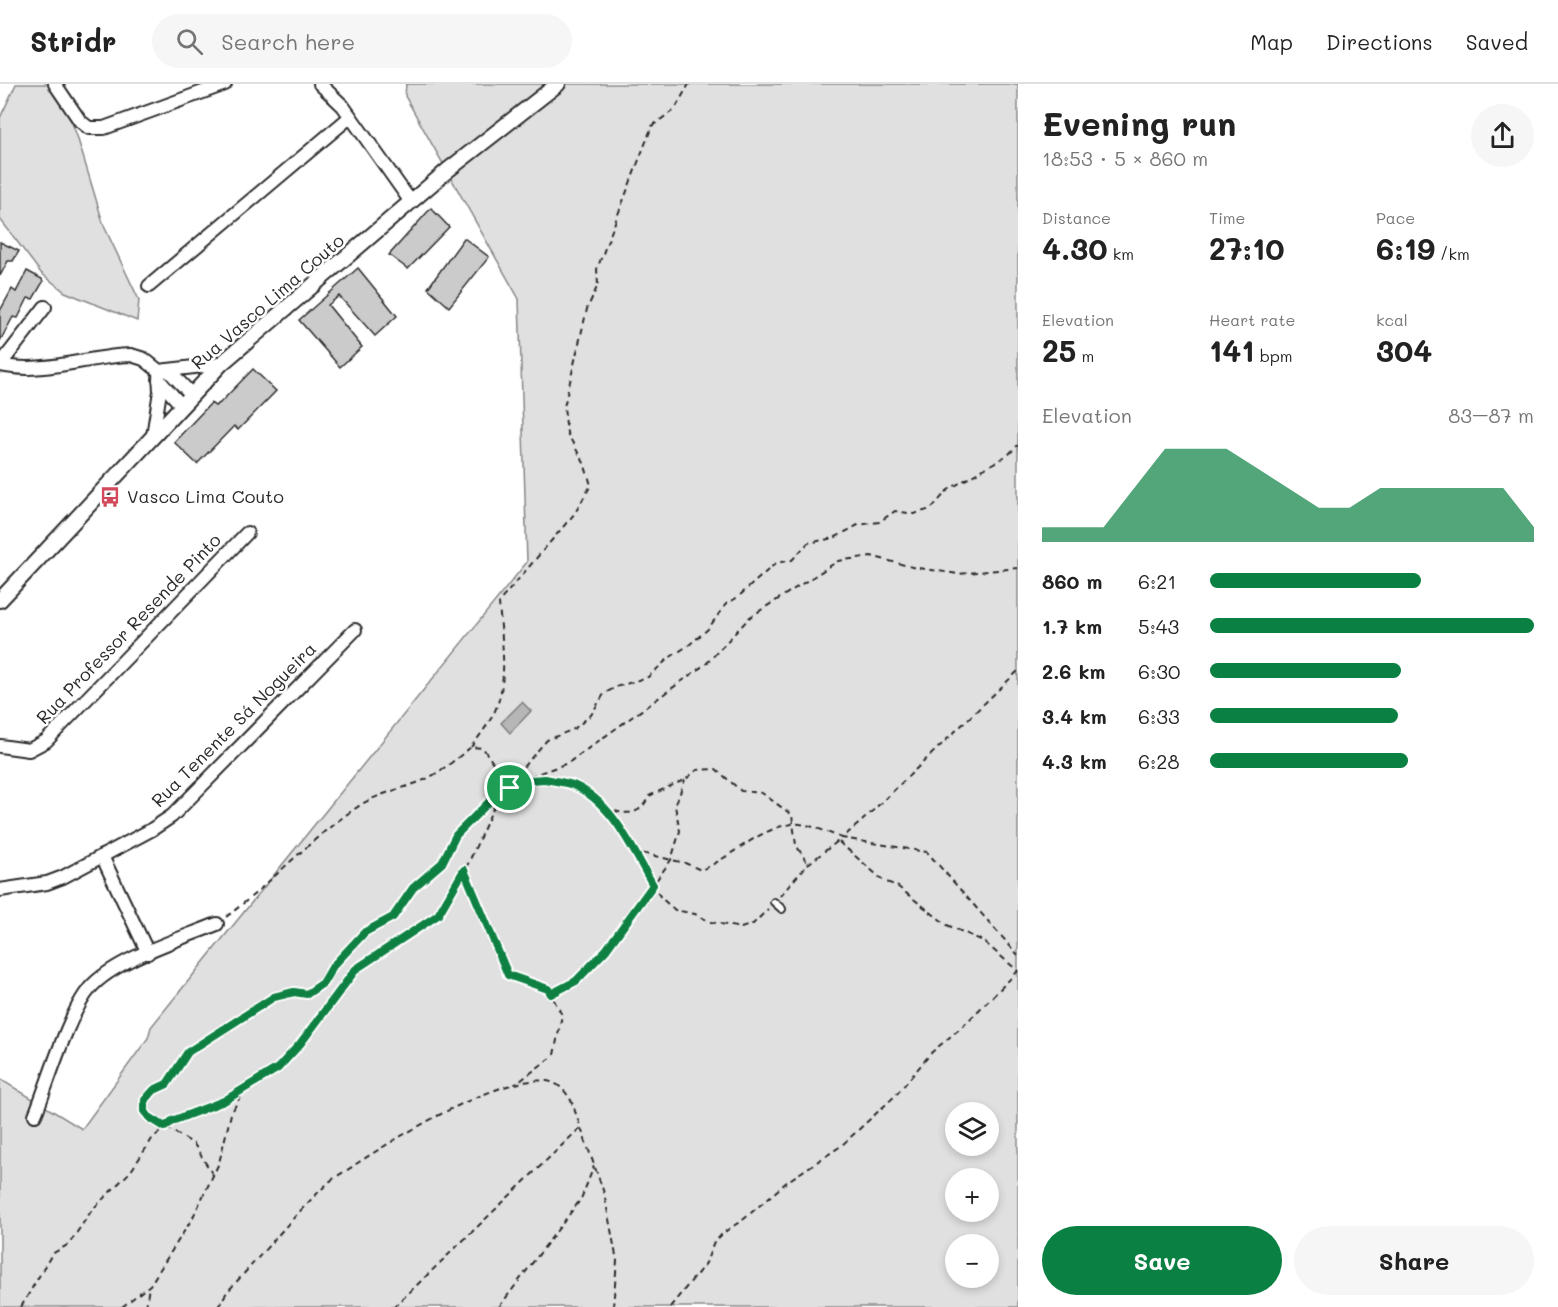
<!DOCTYPE html>
<html lang="en">
<head>
<meta charset="utf-8">
<style>
  :root { --surface:#fff; --page:#f6f6f6; --text:#222; --muted:#767676; --line:#e0e0e0; --accent:#0b8043 }
  body { margin:0; font-family:Mali,sans-serif; background:var(--page); color:var(--text); height:100vh; display:flex; flex-direction:column; font-size:22px; white-space:nowrap }
  * { box-sizing:border-box; margin:0 }
  p { font-size:20px; color:var(--muted) }
  .icon { flex:none; width:33px; height:33px; fill:none; stroke:currentColor; stroke-width:2; stroke-linecap:round; stroke-linejoin:round }
  .map { position:relative; flex:1; overflow:hidden }
  .sheet { display:flex; flex-direction:column; background:var(--surface); width:540px }
  .sheet>* { flex:none }
  .controls { position:absolute; left:945px; top:1018px; display:grid; gap:12px }
  .controls a { display:grid; place-items:center; width:54px; height:54px; border-radius:50%; background:var(--surface); box-shadow:0 3px 9px #0003; font-size:30px }
  .pin { position:absolute; display:grid; place-items:center; width:51px; height:51px; color:#fff; margin:-26px; border:3px solid #fff; border-radius:50%; box-shadow:0 2px 6px #0007 }
  .round { display:grid; place-items:center; flex:none; width:63px; height:63px; border-radius:32px; background:var(--page) }
  .overview { display:flex; align-items:center; justify-content:space-between; height:102px; padding:0 24px }
  h1 { font-size:33px; font-weight:700; line-height:45px }
  .metrics { display:grid; grid-template-columns:repeat(3,1fr); gap:9px; height:102px; padding:6px 24px }
  .metrics div { display:grid; align-content:center }
  .metrics b { font-size:30px; font-weight:700 }
  .metrics small { font-size:16px; font-weight:400 }
  .metrics p { font-size:16px }
  .chart { height:168px; padding:12px 24px }
  .chart p { display:flex; justify-content:space-between }
  .chart svg { width:100%; height:108px; margin-top:6px; fill:var(--accent); opacity:.7 }
  .cta { display:flex; gap:12px; margin-top:auto; padding:12px 24px }
  .cta a { flex:1; height:69px; border-radius:36px; background:var(--accent); color:#fff; font-size:24px; font-weight:700; line-height:69px; text-align:center }
  .cta a+a { background:var(--page); color:var(--text) }
  ul { padding:0 24px; list-style:none; font-size:20px }
  li { display:grid; grid-template-columns:96px 72px 1fr; align-items:center; height:45px }
  li i { height:15px; border-radius:8px; background:var(--accent) }
  header { display:flex; align-items:center; gap:36px; box-sizing:border-box; height:84px; padding:0 30px; background:var(--surface); border-bottom:2px solid var(--line) }
  header strong { font-size:28px }
  nav { display:flex; gap:33px; margin-inline-start:auto; font-size:21px }
  .search { width:420px; height:54px; background:var(--page); display:flex; align-items:center; gap:15px; box-sizing:border-box; padding:0 21px; border-radius:33px; color:var(--muted); font-size:22px }
  main { display:flex; flex:1; min-height:0 }
  .map>svg:first-child { display:block }
</style>
</head>
<body>
<header>
<strong>Stridr</strong>
<div class="search"><svg class="icon" aria-label="search" viewBox="0 0 24 24"><circle cx="10" cy="10" r="6"/><path d="M15 15l6 6"/></svg>Search here</div>
<nav><a>Map</a><a>Directions</a><a>Saved</a></nav>
</header>
<main>
<div class="map">
<svg width="1018" height="1223" viewBox="0 0 1018 1223">
  <rect width="100%" height="100%" fill="#fff"/>
  <filter id="ink" filterUnits="userSpaceOnUse"><feTurbulence type="fractalNoise" baseFrequency=".0167" numOctaves="2"/><feDisplacementMap in="SourceGraphic" scale="12" xChannelSelector="R" yChannelSelector="G"/><feConvolveMatrix kernelMatrix="1 2 1 2 8 2 1 2 1" color-interpolation-filters="sRGB"/></filter>
  <g filter="url(#ink)">
    <!-- green -->
    <g fill="#e0e0e0" stroke="#868686" stroke-width="1.5" fill-rule="evenodd">
      <path d="M16 0H47L67 26 77 52 104 142 139 216 137 237 65 208 41 189 0 135V34Z"/>
      <path d="M406 0H1018V1223H0V995L82 1045 148 954 151 943 527 478 519 215 405 12ZM956 1029H988V1062H956ZM956 1095H988V1128H956ZM956 1161H988V1194H956Z"/>
    </g>
    <!-- water -->
    <path fill="#b6b6b6" stroke="#7e7e7e" stroke-width="1.5" d="M522 618 531 627 510 649 501 639Z"/>
    <!-- building -->
    <g fill="#cbcbcb" stroke="#2b2b2b" stroke-width="1.5">
      <path d="M431 124 449 143 408 185 389 171Z"/>
      <path d="M464 154 489 173 449 223 428 204Z"/>
      <path d="M0 158 19 167 13 177H8L0 192Z"/>
      <path d="M358 184 397 232 375 252 339 212 328 221 362 263 340 283 299 236Z"/>
      <path d="M27 187 42 195 43 198 33 215 28 214 18 234 13 233 0 257V227L12 205 16 208Z"/>
      <path d="M253 285 276 307 238 346 234 342 197 380 174 358 211 319 215 322 220 319Z"/>
    </g>
    <g fill="none" stroke-linecap="round" stroke-linejoin="round">
      <!-- service casing -->
      <g stroke="#2b2b2b" stroke-width="10">
        <path id="service" d="M774 818 782 825"/>
      </g>
      <!-- minor casing -->
      <g stroke="#2b2b2b" stroke-width="16">
        <g id="minor">
          <path d="M55 0 80 37 89 44H104L225 0"/>
          <path d="M320 0 343 22 411 118"/>
          <path d="M149 202 350 33"/>
          <path d="M0 281C44 291 88 272 131 271L144 275 159 287 221 280"/>
          <path d="M0 281 45 223"/>
          <path d="M168 286 192 311"/>
          <path d="M159 296 182 322"/>
          <path d="M153 352 160 307 159 287"/>
          <path d="M0 662 29 666 46 657 247 449"/>
          <path d="M102 772 148 869"/>
          <path d="M0 806 47 799 63 793 151 746 172 732 355 546"/>
          <path d="M35 1031C49 997 68 930 90 904 115 875 181 855 217 840"/>
        </g>
      </g>
      <!-- tertiary casing -->
      <g stroke="#2b2b2b" stroke-width="18">
        <path id="tertiary" d="M0 516 221 280 448 86 558 0"/>
      </g>
      <!-- path -->
      <g stroke="#2b2b2b" stroke-width="2" stroke-dasharray="6 4.5" stroke-linecap="butt">
        <path d="M471 663C479 653 487 642 493 631 510 598 501 554 499 518L575 429 591 401 584 379 567 349 564 323 587 225 598 201 597 185 652 42 675 25 689 0"/>
        <path d="M523 696 545 695 572 701 596 715 614 735 661 814 675 826 695 830 711 838 741 844 753 840 768 825"/>
        <path d="M512 700 516 691 547 656 574 645 591 631 604 610 616 603 648 593 669 574 689 561 708 545 726 520 738 513 776 479 792 476 808 459 834 454 858 441 879 438 895 427 914 430 931 425 948 406 1009 370 1018 361"/>
        <path d="M604 725C625 729 638 735 649 712L686 695 697 686 716 685 741 707 762 709 792 731 796 761 808 780"/>
        <path d="M839 758 884 797 897 802 947 841 983 857 1018 887"/>
        <path d="M633 767 685 779 701 786C732 773 758 745 792 740 807 738 828 749 842 754L862 737 1018 587"/>
        <path d="M464 786 508 891 548 905 562 931 554 971 516 1000"/>
        <path d="M780 812 808 780 842 754 927 768 1018 871"/>
        <path d="M226 833C273 798 312 752 362 720 380 709 402 705 422 697 440 689 456 675 471 663L483 664 510 704"/>
        <path d="M551 911 576 897 606 866 671 776 680 747 675 722 685 696"/>
        <path d="M213 1091 194 1060 149 1033 145 1027V1016L154 1006 167 1000 188 968 274 913 294 908 307 910 323 899 333 882 365 848 393 833 413 804 442 779 456 751 501 706 509 704"/>
        <path d="M21 1223 52 1170 69 1160 92 1126 131 1087 152 1055 172 1037 223 1017 278 984 300 960 356 885 438 831 468 780 494 722 517 697 568 679 707 579 750 533 838 477 871 472 912 483 958 490 1018 484"/>
        <path d="M122 1223 150 1201 192 1135 219 1079 231 1030 243 1007"/>
        <path d="M146 1223 149 1202"/>
        <path d="M218 1223 227 1208C260 1173 291 1134 326 1101 335 1092 347 1087 356 1080 396 1054 500 990 547 997 559 999 565 1007 571 1016L604 1109 617 1177 613 1223"/>
        <path d="M394 1223 580 1044"/>
        <path d="M499 1223 581 1115 594 1082"/>
        <path d="M670 1223 706 1179 713 1160 723 1149 744 1135 788 1097 841 1062 896 1011 932 968 964 941 1018 887"/>
      </g>
      <!-- service -->
      <use href="#service" stroke="#fff" stroke-width="6"/>
      <!-- minor -->
      <use href="#minor" stroke="#fff" stroke-width="12"/>
      <!-- tertiary -->
      <use href="#tertiary" stroke="#fff" stroke-width="14"/>
    </g>
  </g>
  <g fill="none" stroke-linecap="round" stroke-linejoin="round" filter="url(#ink)">
    <!-- route casing -->
    <g stroke="#fff" stroke-width="12">
      <path id="route" d="M545 695C554 697 564 698 573 701 613 718 632 765 653 801L606 866 576 897 551 910 548 905 508 891 464 786 438 831 356 885 300 960 278 984 224 1017 172 1037 165 1043 149 1033 144 1027 145 1016 154 1006 167 1000 188 968 274 913 294 908 307 910 323 899 333 882 365 848 393 833 413 804 442 779 456 751 501 706 510 704 517 697Z"/>
    </g>
    <!-- route -->
    <use href="#route" stroke="#0b8043" stroke-width="8"/>
  </g>
  <!-- icons -->
  <defs>
    <g id="bus-bare" transform="scale(1.62)"><path d="M-5-6H5V4H4V6H2V4H-2V6H-4V4H-5ZM-3.5-4V0h7V-4ZM-3.5 1.2v1.5H-2V1.2ZM2 1.2v1.5H3.5V1.2Z" fill="#d1495b" stroke="#fff" stroke-width="2.5" paint-order="stroke"/></g>
  </defs>
  <g fill-rule="evenodd">
    <use href="#bus-bare" x="110" y="413"/>
  </g>
  <g text-anchor="middle" stroke-width="5" stroke-linejoin="round" paint-order="stroke">
    <!-- street labels -->
    <g font-size="18" fill="#2b2b2b" stroke="#fff">
      <text transform="translate(268 218) rotate(-41)" y="6">Rua Vasco Lima Couto</text>
      <text transform="translate(129 545) rotate(-46)" y="6">Rua Professor Resende Pinto</text>
      <text transform="translate(234 641) rotate(-45)" y="6">Rua Tenente Sá Nogueira</text>
    </g>
    <!-- poi labels -->
    <g font-size="18" fill="#2b2b2b" stroke="#fff" text-anchor="start">
      <text x="127" y="419">Vasco Lima Couto</text>
    </g>
  </g>
</svg>
<div class="controls">
<a><svg class="icon" aria-label="layers" viewBox="0 0 24 24"><path d="M12 4l9 5-9 5-9-5zM3 14l9 5 9-5"/></svg></a>
<a>+</a>
<a>−</a>
</div>
<div class="pin" style="left:510px;top:704px;background:#1e9e55"><svg class="icon" aria-label="arrive" viewBox="0 0 24 24"><path d="M6 21V4h12l-3 4 3 4H6"/></svg></div>
</div>
<section class="sheet">
<div class="overview"><div><h1>Evening run</h1><p>18:53 · 5 × 860 m</p></div><a class="round"><svg class="icon" aria-label="share" viewBox="0 0 24 24"><path d="M12 15V3M7 8l5-5 5 5M5 13v7h14v-7"/></svg></a></div>
<div class="metrics">
<div><p>Distance</p><b>4.30<small> km</small></b></div>
<div><p>Time</p><b>27:10</b></div>
<div><p>Pace</p><b>6:19<small> /km</small></b></div>
</div>
<div class="metrics">
<div><p>Elevation</p><b>25<small> m</small></b></div>
<div><p>Heart rate</p><b>141<small> bpm</small></b></div>
<div><p>kcal</p><b>304</b></div>
</div>
<div class="chart"><p><span>Elevation</span>83–87 m</p>
<svg viewBox="0 0 160 44" preserveAspectRatio="none"><path d="M0 44V38L10 38L20 38L30 22L40 6L50 6L60 6L70 14L80 22L90 30L100 30L110 22L120 22L130 22L140 22L150 22L160 38V44z"/></svg>
</div>
<ul>
<li><b>860 m</b>6:21<i style="width:65%"></i></li>
<li><b>1.7 km</b>5:43<i style="width:100%"></i></li>
<li><b>2.6 km</b>6:30<i style="width:59%"></i></li>
<li><b>3.4 km</b>6:33<i style="width:58%"></i></li>
<li><b>4.3 km</b>6:28<i style="width:61%"></i></li>
</ul>
<div class="cta"><a>Save</a><a>Share</a></div>
</section>
</main>
</body>
</html>
